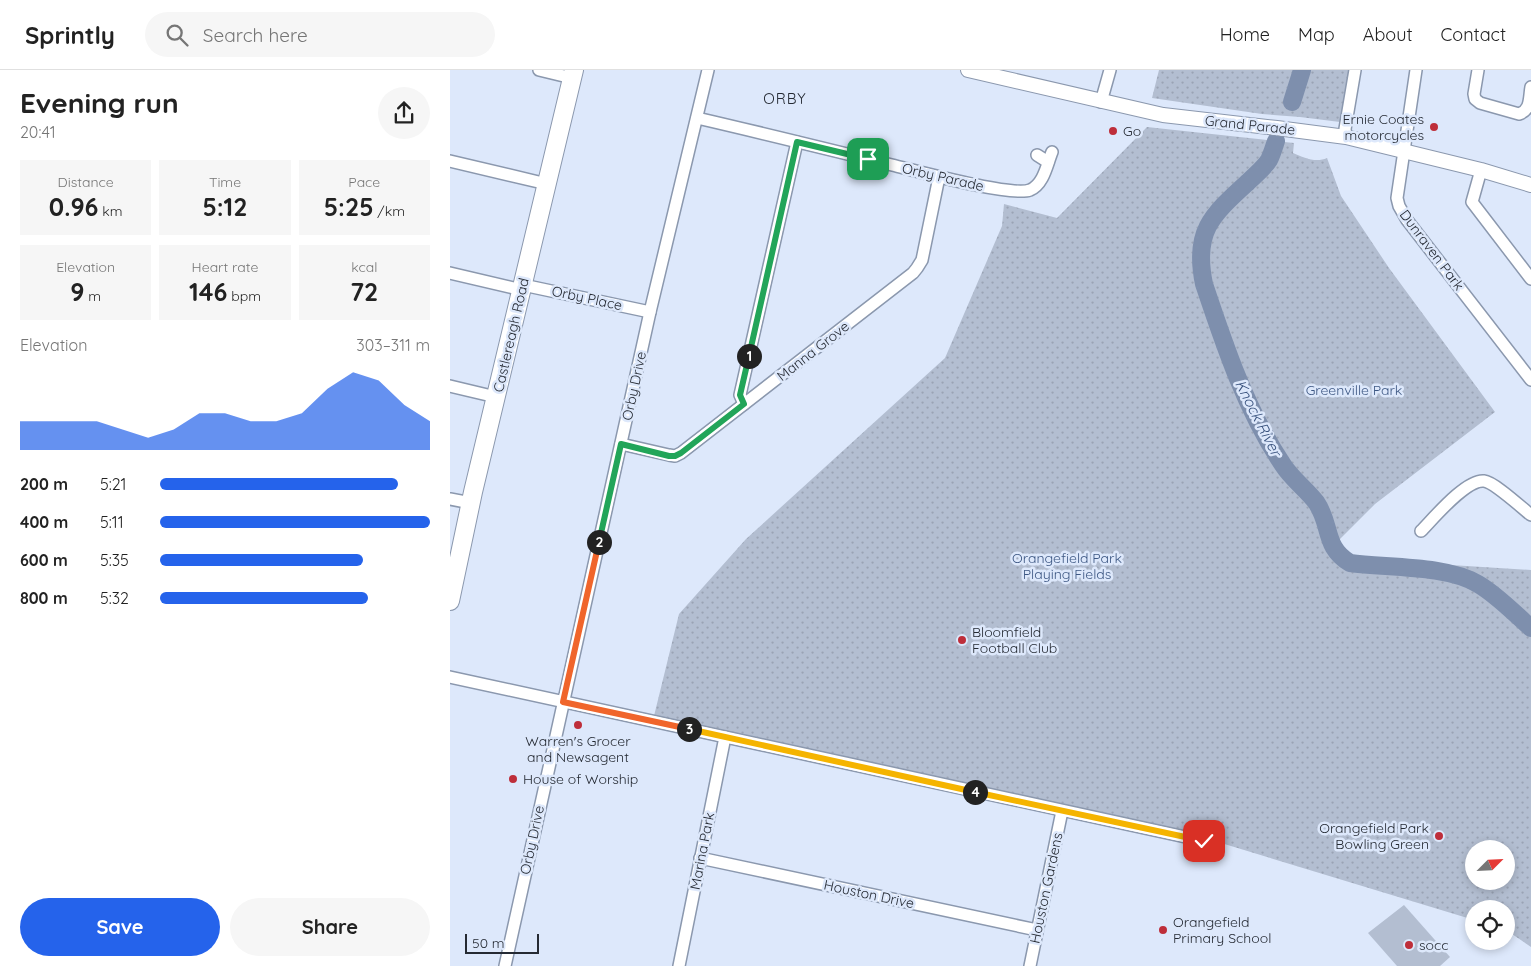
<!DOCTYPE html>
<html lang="en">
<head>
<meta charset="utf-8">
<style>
  :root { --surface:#fff; --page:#f6f6f6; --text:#222; --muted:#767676; --line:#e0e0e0; --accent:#2563eb }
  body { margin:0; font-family:Quicksand,sans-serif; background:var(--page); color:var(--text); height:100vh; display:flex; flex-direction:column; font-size:19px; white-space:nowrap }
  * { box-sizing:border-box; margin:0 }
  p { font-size:16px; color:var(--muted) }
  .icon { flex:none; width:28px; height:28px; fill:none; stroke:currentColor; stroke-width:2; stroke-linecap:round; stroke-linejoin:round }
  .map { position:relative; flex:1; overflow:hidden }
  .side { display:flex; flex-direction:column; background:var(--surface); width:450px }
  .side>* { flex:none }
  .needle { width:32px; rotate:66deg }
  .controls { position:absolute; left:1015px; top:770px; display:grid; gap:10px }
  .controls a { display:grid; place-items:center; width:50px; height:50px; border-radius:50%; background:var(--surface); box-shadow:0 2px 8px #0003; font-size:25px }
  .scale { position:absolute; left:15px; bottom:12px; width:74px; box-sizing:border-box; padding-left:5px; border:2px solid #252a33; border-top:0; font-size:14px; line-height:18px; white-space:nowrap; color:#252a33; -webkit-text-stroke:4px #dde8fb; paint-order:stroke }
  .pin { position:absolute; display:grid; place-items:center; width:42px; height:42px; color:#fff; margin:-21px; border-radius:10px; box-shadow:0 2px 8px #0006 }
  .km { position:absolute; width:25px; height:25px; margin:-12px; border-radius:50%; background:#222; color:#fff; font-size:14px; line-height:25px; text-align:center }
  .round { display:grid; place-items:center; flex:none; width:52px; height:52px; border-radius:26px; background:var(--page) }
  .summary { display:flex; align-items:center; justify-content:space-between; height:85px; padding:0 20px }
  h1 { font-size:28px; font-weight:700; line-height:38px }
  .figures { display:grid; grid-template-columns:repeat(3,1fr); gap:8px; height:85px; padding:5px 20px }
  .figures div { display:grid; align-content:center; border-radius:0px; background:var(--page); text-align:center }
  .figures b { font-size:25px; font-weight:700 }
  .figures small { font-size:14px; font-weight:400 }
  .figures p { font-size:14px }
  .chart { height:140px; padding:10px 20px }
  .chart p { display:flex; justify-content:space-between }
  .chart svg { width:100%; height:90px; margin-top:5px; fill:var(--accent); opacity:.7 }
  .action { display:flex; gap:10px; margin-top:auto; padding:10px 20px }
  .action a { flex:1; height:58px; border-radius:30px; background:var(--accent); color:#fff; font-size:20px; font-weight:700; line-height:58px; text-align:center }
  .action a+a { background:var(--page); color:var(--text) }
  ul { padding:0 20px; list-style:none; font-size:16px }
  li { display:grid; grid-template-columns:80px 60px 1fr; align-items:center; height:38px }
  li i { height:12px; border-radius:6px; background:var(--accent) }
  header { display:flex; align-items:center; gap:30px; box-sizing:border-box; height:70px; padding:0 25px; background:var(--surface); border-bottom:1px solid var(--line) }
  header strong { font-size:24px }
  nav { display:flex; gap:28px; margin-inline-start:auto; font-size:18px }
  .search { width:350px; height:45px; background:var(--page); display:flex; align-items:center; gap:12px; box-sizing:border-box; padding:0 18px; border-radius:28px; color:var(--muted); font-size:19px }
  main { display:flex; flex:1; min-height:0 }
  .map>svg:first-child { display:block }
</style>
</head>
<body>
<header>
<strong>Sprintly</strong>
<div class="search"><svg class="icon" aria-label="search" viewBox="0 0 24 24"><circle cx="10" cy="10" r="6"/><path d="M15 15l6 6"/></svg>Search here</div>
<nav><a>Home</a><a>Map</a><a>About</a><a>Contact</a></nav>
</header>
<main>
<section class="side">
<div class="summary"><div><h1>Evening run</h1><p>20:41</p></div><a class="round"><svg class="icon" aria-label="share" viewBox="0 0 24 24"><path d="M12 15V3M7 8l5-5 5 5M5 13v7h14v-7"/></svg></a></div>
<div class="figures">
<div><p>Distance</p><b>0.96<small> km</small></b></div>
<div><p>Time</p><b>5:12</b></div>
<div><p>Pace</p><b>5:25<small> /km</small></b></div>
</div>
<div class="figures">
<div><p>Elevation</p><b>9<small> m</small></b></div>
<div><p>Heart rate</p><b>146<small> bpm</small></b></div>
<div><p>kcal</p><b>72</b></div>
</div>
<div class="chart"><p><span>Elevation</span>303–311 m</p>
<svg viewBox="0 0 160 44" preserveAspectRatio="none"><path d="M0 44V30L10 30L20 30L30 30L40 34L50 38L60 34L70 26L80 26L90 30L100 30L110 26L120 14L130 6L140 10L150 22L160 30V44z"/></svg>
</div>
<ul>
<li><b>200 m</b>5:21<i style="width:88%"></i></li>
<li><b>400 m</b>5:11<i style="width:100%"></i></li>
<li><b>600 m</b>5:35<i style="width:75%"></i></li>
<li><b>800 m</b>5:32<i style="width:77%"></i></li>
</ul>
<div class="action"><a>Save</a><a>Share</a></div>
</section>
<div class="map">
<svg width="1081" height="896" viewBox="0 0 1081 896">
  <defs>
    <pattern id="park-dots" width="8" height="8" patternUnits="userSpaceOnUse" patternTransform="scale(1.25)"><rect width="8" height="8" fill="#b3bed1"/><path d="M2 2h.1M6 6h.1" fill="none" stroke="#9aa3b4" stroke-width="1.8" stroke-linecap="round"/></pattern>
  </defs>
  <rect width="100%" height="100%" fill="#dde8fb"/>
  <!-- grass -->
  <path fill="#b3bed1" d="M954 835 1000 887 990 896H947L918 863Z"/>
  <!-- park -->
  <g fill="url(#park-dots)" fill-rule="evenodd">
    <path d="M709 0H899L890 52 850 47 812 44 702 28Z"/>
    <path d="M697 57 844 73 843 83C854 88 866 93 877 88L891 126 939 198 1045 342 925 434 887 472 892 483 906 489 1081 500V877L1056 860V839H1024V850L758 769 204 646 229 544 296 469 495 288 552 156 554 134 607 148ZM1024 779H1056V811H1024Z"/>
  </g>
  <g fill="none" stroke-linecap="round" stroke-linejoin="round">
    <!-- river -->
    <g stroke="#7e8fad" stroke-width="18">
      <path d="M842 32 852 0"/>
      <path d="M826 71C824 77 822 84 819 90 814 98 805 105 798 112 762 145 743 161 754 214 775 277 796 340 833 395 842 409 856 419 866 432 882 455 873 477 900 493 937 498 996 495 1028 514 1047 525 1064 543 1081 558"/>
    </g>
    <!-- minor casing -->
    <g stroke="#8b98ae" stroke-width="14">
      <g id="minor">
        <path d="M89 0 122 8"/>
        <path d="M966 0 947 128 949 136 957 150 1081 310"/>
        <path d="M1028 0 1024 24 1025 29 1030 33 1069 44C1081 40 1079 28 1081 17"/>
        <path d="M651 32 660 0"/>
        <path d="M247 48C312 63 377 79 442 95 467 101 561 127 580 120 594 114 597 94 602 82"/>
        <path d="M896 67 895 59 905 0"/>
        <path d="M587 85 598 92"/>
        <path d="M0 91 97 114"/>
        <path d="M1031 100 1022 132 1081 209"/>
        <path d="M0 203 72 220"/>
        <path d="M73 215 200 242"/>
        <path d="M0 316 46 327"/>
        <path d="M294 334 290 325 347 72"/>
        <path d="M171 374 219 385 225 386 231 383 463 203 467 198 472 190 489 107"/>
        <path d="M0 429 21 433"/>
        <path d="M971 461C983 449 1016 409 1034 411 1044 412 1072 438 1081 445"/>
        <path d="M0 607 754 771"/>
        <path d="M250 788 587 860"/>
        <path d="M55 896 200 242 258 0"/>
        <path d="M229 896 275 667"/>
        <path d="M580 896 612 741"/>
      </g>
    </g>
    <!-- tertiary casing -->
    <g stroke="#8b98ae" stroke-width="16">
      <path id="tertiary" d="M518 0 713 45 827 58 896 67 1031 100 1081 115"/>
    </g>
    <!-- primary casing -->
    <g stroke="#8b98ae" stroke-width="20">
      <path id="primary" d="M0 531 23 422 124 0"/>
    </g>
    <!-- minor -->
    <use href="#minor" stroke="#fff" stroke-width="11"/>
    <!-- tertiary -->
    <use href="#tertiary" stroke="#fff" stroke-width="14"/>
    <!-- primary -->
    <use href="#primary" stroke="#fff" stroke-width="18"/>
  </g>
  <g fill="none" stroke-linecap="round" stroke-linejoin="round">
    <!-- split-1 casing -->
    <g stroke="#fff" stroke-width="10">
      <path id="split-1" d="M299 286 347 72 418 89"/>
    </g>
    <!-- split-2 casing -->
    <g stroke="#fff" stroke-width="10">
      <path id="split-2" d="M149 472 171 374 219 386H225L231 383 294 334 290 325 299 286"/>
    </g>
    <!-- split-3 casing -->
    <g stroke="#fff" stroke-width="10">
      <path id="split-3" d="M149 472 113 632 239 659"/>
    </g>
    <!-- split-4 casing -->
    <g stroke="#fff" stroke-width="10">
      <path id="split-4" d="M239 659 525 722"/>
    </g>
    <!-- split-5 casing -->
    <g stroke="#fff" stroke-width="10">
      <path id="split-5" d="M525 722 754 771"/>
    </g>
    <!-- split-1 -->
    <use href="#split-1" stroke="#22a559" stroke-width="6"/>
    <!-- split-2 -->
    <use href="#split-2" stroke="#22a559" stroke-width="6"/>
    <!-- split-3 -->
    <use href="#split-3" stroke="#f0652b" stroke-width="6"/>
    <!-- split-4 -->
    <use href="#split-4" stroke="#f5b400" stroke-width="6"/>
    <!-- split-5 -->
    <use href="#split-5" stroke="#f5b400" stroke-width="6"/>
  </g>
  <!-- markers -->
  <g fill="#be2e3a" stroke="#dde8fb" stroke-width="2">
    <circle cx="984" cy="57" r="5"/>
    <circle cx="663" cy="61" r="5"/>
    <circle cx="512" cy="570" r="5"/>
    <circle cx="128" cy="655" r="5"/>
    <circle cx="63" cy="709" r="5"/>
    <circle cx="989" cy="766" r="5"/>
    <circle cx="713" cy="860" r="5"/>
    <circle cx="959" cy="875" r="5"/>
  </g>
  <g text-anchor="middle" stroke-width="5" stroke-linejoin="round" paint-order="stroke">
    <!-- poi labels -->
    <g font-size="14" fill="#252a33" stroke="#dde8fb" text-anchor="start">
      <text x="974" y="54" text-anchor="end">Ernie Coates<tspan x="974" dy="16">motorcycles</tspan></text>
      <text x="673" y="66">Go</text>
      <text x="522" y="567">Bloomfield<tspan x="522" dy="16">Football Club</tspan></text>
      <text x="128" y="676" text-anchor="middle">Warren's Grocer<tspan x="128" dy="16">and Newsagent</tspan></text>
      <text x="73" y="714">House of Worship</text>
      <text x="979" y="763" text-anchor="end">Orangefield Park<tspan x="979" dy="16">Bowling Green</tspan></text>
      <text x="723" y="857">Orangefield<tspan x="723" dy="16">Primary School</tspan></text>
      <text x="969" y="880">socc</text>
    </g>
    <!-- street labels -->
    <g font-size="14" fill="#252a33" stroke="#dde8fb">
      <text transform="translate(800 55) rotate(6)" y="5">Grand Parade</text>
      <text transform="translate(493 107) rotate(13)" y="5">Orby Parade</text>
      <text transform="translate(982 180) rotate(53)" y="5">Dunraven Park</text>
      <text transform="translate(137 228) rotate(12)" y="5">Orby Place</text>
      <text transform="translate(61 265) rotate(-77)" y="5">Castlereagh Road</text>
      <text transform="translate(363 281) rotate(-38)" y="5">Manna Grove</text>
      <text transform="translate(184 316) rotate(-78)" y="5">Orby Drive</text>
      <text transform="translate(82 770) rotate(-78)" y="5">Orby Drive</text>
      <text transform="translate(252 781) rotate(-79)" y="5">Marina Park</text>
      <text transform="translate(596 818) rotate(-78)" y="5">Houston Gardens</text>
      <text transform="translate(419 824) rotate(12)" y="5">Houston Drive</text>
    </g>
    <!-- park labels -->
    <g font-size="14" fill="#3d5783" stroke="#dde8fb">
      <text x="904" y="325">Greenville Park</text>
      <text x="617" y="493">Orangefield Park<tspan x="617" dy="16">Playing Fields</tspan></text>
    </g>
    <!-- neighbourhood labels -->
    <g font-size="15" letter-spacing="1" fill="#252a33" stroke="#dde8fb">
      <text x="335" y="34">ORBY</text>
    </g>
    <!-- water labels -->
    <g font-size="15" font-style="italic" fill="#37507c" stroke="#dde8fb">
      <text transform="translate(808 348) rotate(63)" y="5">Knock River</text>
    </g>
  </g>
</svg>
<div class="controls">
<a><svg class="needle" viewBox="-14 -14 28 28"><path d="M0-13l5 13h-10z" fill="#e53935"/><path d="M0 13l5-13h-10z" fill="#767676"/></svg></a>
<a><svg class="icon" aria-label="locate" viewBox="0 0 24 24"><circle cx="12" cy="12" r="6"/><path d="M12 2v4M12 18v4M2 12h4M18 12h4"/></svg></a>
</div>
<div class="scale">50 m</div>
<div class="pin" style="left:418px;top:89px;background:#1e9e55"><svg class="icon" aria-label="arrive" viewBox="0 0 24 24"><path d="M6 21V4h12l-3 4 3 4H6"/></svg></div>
<div class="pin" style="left:754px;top:771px;background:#d93025"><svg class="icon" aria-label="check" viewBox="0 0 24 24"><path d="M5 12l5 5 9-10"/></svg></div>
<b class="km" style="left:299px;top:286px">1</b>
<b class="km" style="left:149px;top:472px">2</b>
<b class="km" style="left:239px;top:659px">3</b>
<b class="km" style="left:525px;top:722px">4</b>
</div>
</main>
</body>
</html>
